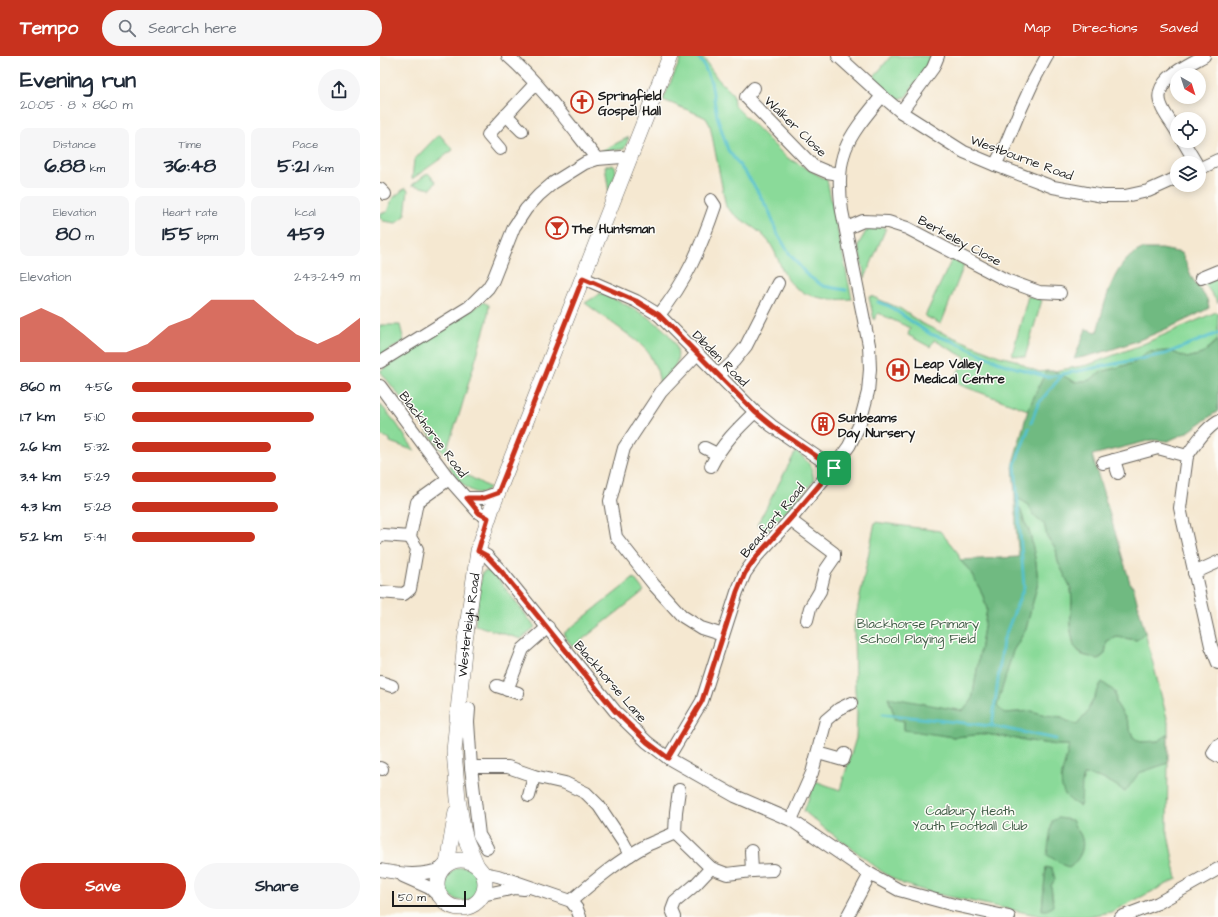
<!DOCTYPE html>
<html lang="en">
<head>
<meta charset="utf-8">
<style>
  :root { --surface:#fff; --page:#f6f6f7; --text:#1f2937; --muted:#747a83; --accent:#c8321e }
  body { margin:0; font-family:"Architects Daughter",sans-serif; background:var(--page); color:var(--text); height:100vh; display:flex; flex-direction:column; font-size:15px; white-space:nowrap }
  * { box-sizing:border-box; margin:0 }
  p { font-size:13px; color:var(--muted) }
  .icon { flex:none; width:22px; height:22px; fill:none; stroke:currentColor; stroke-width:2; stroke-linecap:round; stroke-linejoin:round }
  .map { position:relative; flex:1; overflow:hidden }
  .drawer { display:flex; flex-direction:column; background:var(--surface); width:380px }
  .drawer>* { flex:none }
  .needle { width:26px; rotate:141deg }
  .tools { position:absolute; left:790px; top:12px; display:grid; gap:8px }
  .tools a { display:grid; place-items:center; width:36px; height:36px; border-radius:50%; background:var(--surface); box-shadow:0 2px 10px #0003; font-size:20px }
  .scale { position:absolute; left:12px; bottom:10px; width:74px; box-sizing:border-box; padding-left:4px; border:2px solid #1c1c1c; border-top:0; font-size:11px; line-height:14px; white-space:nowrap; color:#1c1c1c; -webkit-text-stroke:3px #fdfcf7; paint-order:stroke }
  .pin { position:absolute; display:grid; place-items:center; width:34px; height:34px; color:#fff; margin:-17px; border-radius:8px; box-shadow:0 2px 6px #0006 }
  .round { display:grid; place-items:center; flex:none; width:42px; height:42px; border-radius:21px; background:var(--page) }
  .head { display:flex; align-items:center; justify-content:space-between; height:68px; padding:0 20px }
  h1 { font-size:22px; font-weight:700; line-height:30px }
  .stats { display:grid; grid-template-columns:repeat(3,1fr); gap:6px; height:68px; padding:4px 20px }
  .stats div { display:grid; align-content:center; border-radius:8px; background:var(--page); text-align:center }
  .stats b { font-size:20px; font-weight:700 }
  .stats small { font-size:11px; font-weight:400 }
  .stats p { font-size:11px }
  .chart { height:112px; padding:8px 20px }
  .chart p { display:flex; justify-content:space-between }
  .chart svg { width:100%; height:72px; margin-top:4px; fill:var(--accent); opacity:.7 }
  .cta { display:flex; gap:8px; margin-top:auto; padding:8px 20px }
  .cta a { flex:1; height:46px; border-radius:24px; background:var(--accent); color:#fff; font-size:16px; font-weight:700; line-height:46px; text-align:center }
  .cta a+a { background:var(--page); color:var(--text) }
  ul { padding:0 20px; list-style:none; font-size:13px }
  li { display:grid; grid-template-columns:64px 48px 1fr; align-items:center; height:30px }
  li i { height:10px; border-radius:5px; background:var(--accent) }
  header { display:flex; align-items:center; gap:24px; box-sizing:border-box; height:56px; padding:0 20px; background:var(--accent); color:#fff }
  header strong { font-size:19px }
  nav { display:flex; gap:22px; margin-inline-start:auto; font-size:14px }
  .search { width:280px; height:36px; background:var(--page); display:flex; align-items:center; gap:10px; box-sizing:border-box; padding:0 14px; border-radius:22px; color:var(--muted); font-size:15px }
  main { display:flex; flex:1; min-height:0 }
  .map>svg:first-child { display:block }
</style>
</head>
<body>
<header>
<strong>Tempo</strong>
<div class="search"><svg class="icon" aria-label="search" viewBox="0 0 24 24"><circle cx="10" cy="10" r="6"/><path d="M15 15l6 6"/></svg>Search here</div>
<nav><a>Map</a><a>Directions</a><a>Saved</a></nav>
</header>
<main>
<section class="drawer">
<div class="head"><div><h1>Evening run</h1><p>20:05 · 8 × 860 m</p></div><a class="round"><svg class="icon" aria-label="share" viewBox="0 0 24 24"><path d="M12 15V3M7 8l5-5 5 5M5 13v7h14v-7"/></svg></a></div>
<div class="stats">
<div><p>Distance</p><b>6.88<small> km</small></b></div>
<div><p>Time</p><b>36:48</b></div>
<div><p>Pace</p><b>5:21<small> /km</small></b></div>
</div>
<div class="stats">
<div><p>Elevation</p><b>80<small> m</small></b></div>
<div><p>Heart rate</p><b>155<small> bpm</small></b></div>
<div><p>kcal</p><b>459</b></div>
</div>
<div class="chart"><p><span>Elevation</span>243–249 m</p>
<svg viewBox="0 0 160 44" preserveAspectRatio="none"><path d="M0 44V17L10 11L20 17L30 27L40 38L50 38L60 33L70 22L80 17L90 6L100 6L110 6L120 17L130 27L140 33L150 27L160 17V44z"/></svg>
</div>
<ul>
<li><b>860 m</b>4:56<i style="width:96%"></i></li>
<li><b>1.7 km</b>5:10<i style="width:80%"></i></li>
<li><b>2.6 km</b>5:32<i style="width:61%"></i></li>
<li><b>3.4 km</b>5:29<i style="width:63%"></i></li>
<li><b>4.3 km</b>5:28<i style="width:64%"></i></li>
<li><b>5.2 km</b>5:41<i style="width:54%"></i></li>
</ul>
<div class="cta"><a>Save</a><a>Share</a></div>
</section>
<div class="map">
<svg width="838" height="861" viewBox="0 0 838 861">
  <rect width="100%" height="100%" fill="#fdfcf7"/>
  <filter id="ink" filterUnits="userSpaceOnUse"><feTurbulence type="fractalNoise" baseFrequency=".025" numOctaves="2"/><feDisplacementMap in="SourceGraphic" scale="8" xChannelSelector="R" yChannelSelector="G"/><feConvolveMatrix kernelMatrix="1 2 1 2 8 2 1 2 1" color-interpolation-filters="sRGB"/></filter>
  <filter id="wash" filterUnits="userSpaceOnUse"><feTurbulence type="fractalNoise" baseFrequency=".012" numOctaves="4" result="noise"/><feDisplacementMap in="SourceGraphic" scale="16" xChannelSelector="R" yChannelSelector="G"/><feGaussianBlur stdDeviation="0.9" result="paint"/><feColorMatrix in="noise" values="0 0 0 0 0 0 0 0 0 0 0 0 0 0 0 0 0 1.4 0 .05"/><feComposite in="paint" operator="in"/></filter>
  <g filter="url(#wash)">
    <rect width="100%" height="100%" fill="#f5e8d1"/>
    <!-- green -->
    <g fill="#8ada99" stroke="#537b5a" fill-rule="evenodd">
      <path d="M302 0H322L337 22 353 38 354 49 406 101 447 124 472 243C447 245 416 242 404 217 399 207 396 196 389 186 378 171 359 165 346 151L330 69 326 62 320 59 283 44Z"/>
      <path d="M511 0H552L547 10 526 41 518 43 493 22Z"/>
      <path d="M59 78 73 94 32 123 34 104Z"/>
      <path d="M249 81 247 87 244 93 222 96 223 94Z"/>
      <path d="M231 109 235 111 236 116 229 137 225 110Z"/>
      <path d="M48 117 56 126 51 133 32 129Z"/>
      <path d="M25 132 28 134 25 160 16 167 3 165 0 162V157L7 156 12 143Z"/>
      <path d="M489 170 506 172 485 222 478 189Z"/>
      <path d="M572 203 584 209 561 268 545 260Z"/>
      <path d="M836 221 838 224V247L823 225Z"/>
      <path d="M221 237C244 248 305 273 297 305 294 314 287 320 280 327L277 314 268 296 257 285 205 247Z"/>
      <path d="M491 240 521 253 541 267 558 275 619 300 635 304 651 313 660 316 666 315 648 354 580 329 574 323 586 302 554 284 550 291 528 279 530 272 498 257 494 264 489 241Z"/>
      <path d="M648 240 662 244 645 301 632 299Z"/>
      <path d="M103 246 109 249 107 265 80 356 65 398 0 315Z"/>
      <path d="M836 256 838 257V284L822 298 807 302 790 295 767 296 754 307 721 316 710 324 695 326 674 315 708 309 761 289Z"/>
      <path d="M0 269H20L24 285 0 300Z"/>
      <path d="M0 348 16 367 35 395 10 386V383L0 379Z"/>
      <path d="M416 395C429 407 431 407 434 425L389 473 384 474 377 469Z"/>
      <path d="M69 409 110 432 107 435C105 436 100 437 98 437 85 434 74 420 69 409Z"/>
      <path d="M635 441C638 443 644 445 647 448 654 457 651 461 664 467L667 480 676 493 678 506 691 532 692 546 690 570 694 590 702 599 719 603 725 598 727 585 737 581 757 584 765 576 788 666V678L779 685 760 686 753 681 747 665 736 647 735 636 722 626 707 656 697 668 687 665 682 661 665 659 652 655 624 657 617 650 633 595 646 573 658 526 656 507 650 477 644 464 641 455 635 444Z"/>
      <path d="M495 466 560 475 578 497 580 504 590 515 602 537 607 553 592 644 583 655 508 642 514 658 524 665V673L574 681 606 678 676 689H690L687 699 699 750 701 744V730L704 719C720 720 733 726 745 736L758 717 788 707 787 774 797 823 731 856 704 861 661 860 552 837 523 828 501 815 469 790 444 772 424 755 435 725 460 734 476 682 477 657 475 634 474 570ZM692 764C694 770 697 773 700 778 707 791 699 804 689 812L684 809ZM666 811 672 813 675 823 671 830 673 844 662 853Z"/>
      <path d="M106 515 113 516 155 571 141 583 95 569 102 517Z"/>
      <path d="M254 522 264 535 193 591 183 578Z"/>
      <circle cx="83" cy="828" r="17"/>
    </g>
    <!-- forest -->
    <g fill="#6fba81" stroke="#466b4e">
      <path d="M762 193H782L802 197 812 222 827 243 829 252C791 273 736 295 694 303L706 273 717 276C725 247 732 206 762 193Z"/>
      <path d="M838 284V355L808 376 788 385 772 384 712 399 751 530H753L765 576 757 584 737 581 727 585 725 598 718 603 703 599 694 590 690 570 692 546 691 532 678 506 676 493 667 481 664 467C651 461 654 457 647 448 644 445 638 443 635 441L633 407 648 354 666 315H674L695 326 710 324 721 316 754 307 767 296 790 295 807 302 822 298Z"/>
      <path d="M635 444 641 455 644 464 650 477 656 507 658 526 646 573 633 595 617 650 624 657 652 655 665 659 682 661 687 665 697 668 707 656 722 626 735 636 736 647 747 665 753 681 760 686 779 685 788 678V707L759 717 745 736C733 726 720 720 704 719 700 730 703 740 700 750 669 736 685 714 689 689H676L606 678 574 681 524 674V665L514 663V658L508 641 583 655 592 644 607 553 602 537 590 515 580 504 639 501 636 471Z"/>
      <path d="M678 762 692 764C694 770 697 773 700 778 707 791 699 804 689 812L667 799 672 765Z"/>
      <path d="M666 811 672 813 675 823 671 830 673 850 667 854H662Z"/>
    </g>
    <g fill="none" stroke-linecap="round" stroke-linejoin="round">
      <!-- stream -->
      <g stroke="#54c1cb" stroke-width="3">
        <path d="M317 0 323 7 331 26 337 60 348 94 372 126 390 157 396 175 409 197 427 219 443 230 466 234"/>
        <path d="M498 246 509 250 550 278 572 285 623 308 668 321 785 298 838 277"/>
        <path d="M651 367 658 348 683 318"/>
        <path d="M503 658 612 670 676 683"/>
        <path d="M612 670 623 585 644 531 635 408 649 372"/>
      </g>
    </g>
  </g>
  <g filter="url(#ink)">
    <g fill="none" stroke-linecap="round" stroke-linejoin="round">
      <!-- minor casing -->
      <g stroke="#68635b" stroke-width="14">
        <g id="minor">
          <path d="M128 0C162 30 189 68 217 103"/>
          <path d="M458 0 502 40 521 56 584 96 615 109 673 131 723 140H745L768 135 797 122"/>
          <path d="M374 32 366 41 433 110 447 116 460 118"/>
          <path d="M521 56 553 12 558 0"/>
          <path d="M126 59 142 75"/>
          <path d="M797 76C792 67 784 58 781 49 771 24 808 9 824 0"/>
          <path d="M803 85 816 107"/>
          <path d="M120 93 108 79 155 28"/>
          <path d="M615 109 626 88 638 59 654 24 667 0"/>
          <path d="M819 113 838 104"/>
          <path d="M0 133 5 138"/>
          <path d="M467 172 483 165 508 166 527 172 626 224 659 236 680 237"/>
          <path d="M203 222 256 245 279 259 375 356 392 370 453 412"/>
          <path d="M821 222 838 215"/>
          <path d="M279 259C306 226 321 191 335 150L331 144"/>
          <path d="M317 298 281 336 244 392 230 445 236 481 274 529 302 560 321 572 343 579"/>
          <path d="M0 306 89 251 108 232 113 224 134 171 146 153 159 139 173 127 205 107 217 103 242 101 250 103"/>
          <path d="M339 319 354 305 366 290 398 227"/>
          <path d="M0 330 69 423 99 457 108 462"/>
          <path d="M325 392 337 398"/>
          <path d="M807 400C816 387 825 373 838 365"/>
          <path d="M734 404 738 417"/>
          <path d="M723 407 778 392 807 400 800 452 831 590 838 607"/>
          <path d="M331 410C342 388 357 373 375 356"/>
          <path d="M87 442H103L118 437"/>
          <path d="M410 464 454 497V502L445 515 440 535 430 552 427 564"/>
          <path d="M0 481 3 479 30 481"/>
          <path d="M98 495 107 500 122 516 235 655 267 686 288 702 355 740 411 764 490 818 519 834 574 849 629 861"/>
          <path d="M814 517 838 506"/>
          <path d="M0 536 24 538 30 533 37 493 30 481 37 446 69 423"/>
          <path d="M0 626 12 630"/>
          <path d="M117 630 138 637"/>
          <path d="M127 634 143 593 168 571"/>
          <path d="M89 653 88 666 91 711"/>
          <path d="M838 689 833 697 838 700"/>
          <path d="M438 697 463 704 465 698"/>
          <path d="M288 702 322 645 357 536 365 517 377 500 411 463 453 412 469 390 479 370 488 336 490 313 489 289 462 155C454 97 467 83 502 40"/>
          <path d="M0 712 2 713"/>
          <path d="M149 740 154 720"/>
          <path d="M411 764 432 717 446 664 459 653 471 647"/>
          <path d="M295 777 331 812 347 818 372 815 393 814"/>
          <path d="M107 792 99 779 91 711H128L154 720 185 727 206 737 219 750 243 786 250 799"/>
          <path d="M371 795 372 815"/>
          <path d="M0 814C20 818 43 821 63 812"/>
          <path d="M103 817 118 820 191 845 197 853 200 861"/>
          <path d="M23 820 50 832 63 844"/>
          <path d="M102 839 135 832 144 833"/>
          <path d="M191 845C214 825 239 804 267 789 276 785 286 781 295 777L296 756 299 734"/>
          <path d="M295 861 292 854 295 846 315 829 331 812"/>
          <path d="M467 861 490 818"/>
          <path d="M741 861 778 847 838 813"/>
        </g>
      </g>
      <!-- tertiary casing -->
      <g stroke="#68635b" stroke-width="16">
        <g id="tertiary">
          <circle cx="81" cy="828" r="24"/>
          <path d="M67 808 76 756"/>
          <path id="s1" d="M97 810 86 784 83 772 78 743 74 695 85 585 98 495 113 449 290 0"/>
        </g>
      </g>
      <!-- minor -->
      <use href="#minor" stroke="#fff" stroke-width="12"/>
      <!-- tertiary -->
      <use href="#tertiary" stroke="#fff" stroke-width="15"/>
    </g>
  </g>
  <g fill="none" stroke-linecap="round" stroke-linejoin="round" filter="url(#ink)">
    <!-- route casing -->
    <g stroke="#fff" stroke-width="8">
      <path id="route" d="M203 222 256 245 279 259 375 356 392 370 454 412 411 462 377 500 365 517 357 536 322 645 288 702 267 686 235 655 122 516 107 500 98 495 108 462 99 457 87 442H104L118 437Z"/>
    </g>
    <!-- route -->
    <use href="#route" stroke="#c8321e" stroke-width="5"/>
  </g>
  <!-- icons -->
  <defs>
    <g id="church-ring" transform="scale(1.15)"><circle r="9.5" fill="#fdfcf7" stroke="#c8321e" stroke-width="1.5"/><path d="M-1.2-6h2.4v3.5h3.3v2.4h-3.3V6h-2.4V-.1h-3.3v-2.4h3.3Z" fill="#c8321e"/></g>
    <g id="bar-ring" transform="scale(1.15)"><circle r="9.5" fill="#fdfcf7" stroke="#c8321e" stroke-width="1.5"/><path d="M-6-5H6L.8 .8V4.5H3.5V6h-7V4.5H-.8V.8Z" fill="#c8321e"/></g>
    <g id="hospital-ring" transform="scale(1.15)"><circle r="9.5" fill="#fdfcf7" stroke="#c8321e" stroke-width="1.5"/><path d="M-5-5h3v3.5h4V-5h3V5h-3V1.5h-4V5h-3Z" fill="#c8321e"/></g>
    <g id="building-ring" transform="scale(1.15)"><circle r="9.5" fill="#fdfcf7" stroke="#c8321e" stroke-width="1.5"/><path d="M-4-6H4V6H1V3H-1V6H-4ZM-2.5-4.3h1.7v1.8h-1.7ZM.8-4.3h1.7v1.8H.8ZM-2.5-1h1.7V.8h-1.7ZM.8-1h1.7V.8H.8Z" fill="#c8321e"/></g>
  </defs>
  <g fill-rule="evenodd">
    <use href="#church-ring" x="202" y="46"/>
    <use href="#bar-ring" x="177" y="172"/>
    <use href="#hospital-ring" x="518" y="314"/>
    <use href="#building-ring" x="443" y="368"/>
  </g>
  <g text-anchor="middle" stroke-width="3" stroke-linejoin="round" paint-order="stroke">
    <!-- poi labels -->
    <g font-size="13" font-weight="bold" fill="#1c1c1c" stroke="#fdfcf7" text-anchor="start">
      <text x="218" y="44">Springfield<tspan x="218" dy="15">Gospel Hall</tspan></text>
      <text x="192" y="177">The Huntsman</text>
      <text x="534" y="312">Leap Valley<tspan x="534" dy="15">Medical Centre</tspan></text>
      <text x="458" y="366">Sunbeams<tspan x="458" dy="15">Day Nursery</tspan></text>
    </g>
    <!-- street labels -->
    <g font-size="13" fill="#1c1c1c" stroke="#fdfcf7">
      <text transform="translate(416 70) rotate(44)" y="5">Walker Close</text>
      <text transform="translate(642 101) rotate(20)" y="5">Westbourne Road</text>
      <text transform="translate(580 184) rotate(28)" y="5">Berkeley Close</text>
      <text transform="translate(341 302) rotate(45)" y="5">Dibden Road</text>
      <text transform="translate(54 378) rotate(53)" y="5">Blackhorse Road</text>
      <text transform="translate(392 464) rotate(-50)" y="5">Beaufort Road</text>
      <text dy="5" stroke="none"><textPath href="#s1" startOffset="245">Westerleigh Road</textPath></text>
      <text transform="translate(231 625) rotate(49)" y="5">Blackhorse Lane</text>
    </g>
    <!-- park labels -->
    <g font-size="13" fill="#425e48" stroke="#fdfcf7">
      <text x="538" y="572">Blackhorse Primary<tspan x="538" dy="15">School Playing Field</tspan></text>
      <text x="590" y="759">Cadbury Heath<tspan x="590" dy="15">Youth Football Club</tspan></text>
    </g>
  </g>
</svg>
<div class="tools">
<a><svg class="needle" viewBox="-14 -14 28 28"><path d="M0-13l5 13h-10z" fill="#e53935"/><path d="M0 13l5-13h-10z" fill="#747a83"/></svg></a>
<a><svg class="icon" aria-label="locate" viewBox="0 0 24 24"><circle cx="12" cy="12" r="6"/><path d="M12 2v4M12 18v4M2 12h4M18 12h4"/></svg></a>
<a><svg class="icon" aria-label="layers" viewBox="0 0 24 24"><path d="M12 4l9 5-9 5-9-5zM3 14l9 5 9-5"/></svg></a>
</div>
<div class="scale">50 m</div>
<div class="pin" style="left:454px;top:412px;background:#1e9e55"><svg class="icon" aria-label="arrive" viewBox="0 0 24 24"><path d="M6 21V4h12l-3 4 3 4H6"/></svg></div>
</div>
</main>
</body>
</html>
